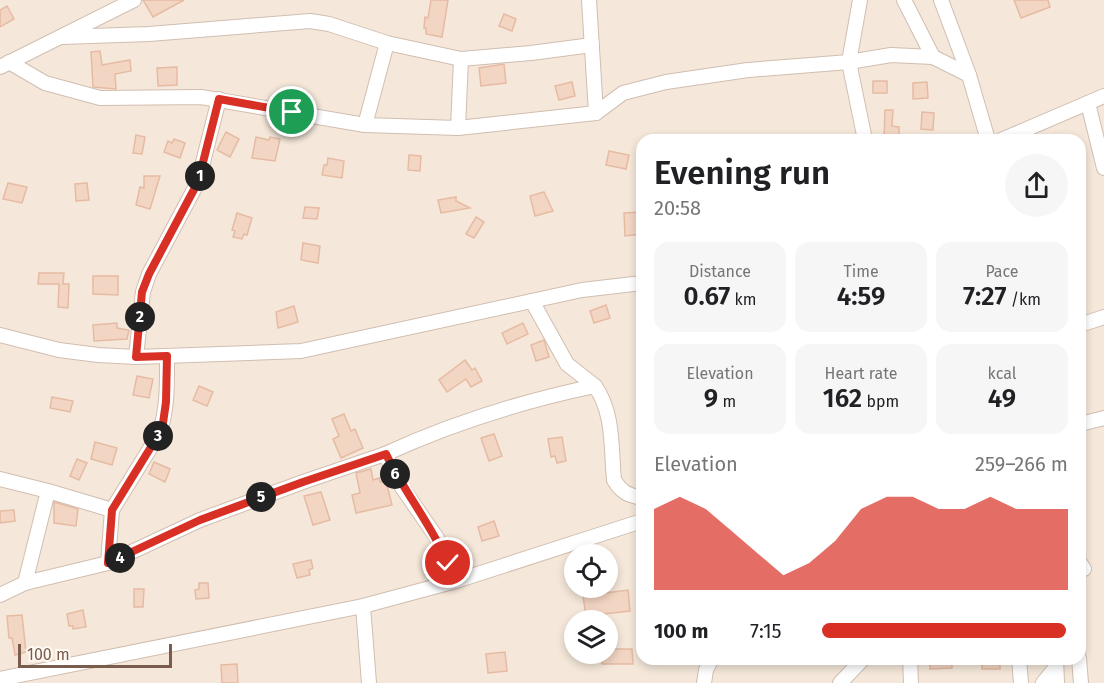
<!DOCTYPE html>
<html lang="en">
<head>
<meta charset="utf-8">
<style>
  :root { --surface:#fff; --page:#f6f6f6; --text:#202124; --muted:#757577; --accent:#d93025 }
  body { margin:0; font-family:"Fira Sans",sans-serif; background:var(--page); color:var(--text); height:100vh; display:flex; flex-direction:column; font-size:22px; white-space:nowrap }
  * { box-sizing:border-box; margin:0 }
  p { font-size:20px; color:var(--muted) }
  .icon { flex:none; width:33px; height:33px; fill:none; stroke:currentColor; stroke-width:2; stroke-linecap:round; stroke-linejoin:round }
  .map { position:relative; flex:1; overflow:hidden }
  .panel { position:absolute; left:636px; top:134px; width:450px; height:531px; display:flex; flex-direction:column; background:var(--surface); border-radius:18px; box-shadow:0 3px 9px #0003 }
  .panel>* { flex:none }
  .fabs { position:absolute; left:564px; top:544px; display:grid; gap:12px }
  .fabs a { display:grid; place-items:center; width:54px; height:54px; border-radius:50%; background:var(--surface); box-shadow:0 3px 9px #0003; font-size:30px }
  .scale { position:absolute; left:18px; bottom:15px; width:154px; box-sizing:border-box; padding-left:6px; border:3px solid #7a5c4d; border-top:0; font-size:16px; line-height:21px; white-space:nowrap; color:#7a5c4d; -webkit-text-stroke:4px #fffaf3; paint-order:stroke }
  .pin { position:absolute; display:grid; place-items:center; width:51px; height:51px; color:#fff; margin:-26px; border:3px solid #fff; border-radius:50%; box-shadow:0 2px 6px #0007 }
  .km { position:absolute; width:30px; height:30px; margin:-15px; border-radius:50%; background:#222; color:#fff; font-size:16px; line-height:30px; text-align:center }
  .round { display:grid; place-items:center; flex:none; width:63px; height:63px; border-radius:32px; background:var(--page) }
  .headline { display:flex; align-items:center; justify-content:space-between; height:102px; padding:0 18px }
  h1 { font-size:33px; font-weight:600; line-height:45px }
  .metrics { display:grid; grid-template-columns:repeat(3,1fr); gap:9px; height:102px; padding:6px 18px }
  .metrics div { display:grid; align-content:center; border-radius:15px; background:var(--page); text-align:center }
  .metrics b { font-size:26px; font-weight:600 }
  .metrics small { font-size:16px; font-weight:400 }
  .metrics p { font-size:16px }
  .chart { height:168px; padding:12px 18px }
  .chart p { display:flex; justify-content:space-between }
  .chart svg { width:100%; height:108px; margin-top:6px; fill:var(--accent); opacity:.7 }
  ul { padding:0 18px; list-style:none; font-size:20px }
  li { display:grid; grid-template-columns:96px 72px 1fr; align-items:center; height:45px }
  li i { height:15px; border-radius:8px; background:var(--accent) }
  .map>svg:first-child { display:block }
</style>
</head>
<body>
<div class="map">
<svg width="1104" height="683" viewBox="0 0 1104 683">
  <rect width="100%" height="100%" fill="#fdf6ec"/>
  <!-- residential -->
  <path fill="#f5e8da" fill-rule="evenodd" d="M0 0H1104V683H0ZM642 140H1080V658H642ZM574 555H608V588H574ZM574 621H608V654H574Z"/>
  <!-- building -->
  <g fill="#f3d5c3" stroke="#e6bba3" stroke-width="1.5">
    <path d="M143 0H184L153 17Z"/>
    <path d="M431 0H448L442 37 426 34V28H424L425 17 428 18Z"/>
    <path d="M1014 0H1048L1050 7 1021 18Z"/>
    <path d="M7 6 14 19 0 27V10Z"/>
    <path d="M504 14 516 19 512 31 499 26Z"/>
    <path d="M100 51 102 65 130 60 131 71 115 74 116 89 93 87 91 52Z"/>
    <path d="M504 64 506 83 481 86 479 68Z"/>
    <path d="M177 67V85L158 86 157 68Z"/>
    <rect x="873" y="81" width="14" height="12"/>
    <path d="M572 82 575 96 559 100 555 86Z"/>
    <path d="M927 82 928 98 913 99V83Z"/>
    <path d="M885 110H893L892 126 899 127V138H884Z"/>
    <path d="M922 112 934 113 933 130 921 129Z"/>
    <path d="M226 132 239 139 230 157 217 150Z"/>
    <path d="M136 135 145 137 142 154 133 153Z"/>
    <path d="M256 137 269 140 270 137 280 139 275 161 252 158Z"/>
    <path d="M174 139 185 143 180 158 164 152 168 141 172 143Z"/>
    <path d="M609 151 629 155 626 169 606 165Z"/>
    <path d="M409 155 421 156 420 171 408 170Z"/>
    <path d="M328 158 344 161 342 178 322 175 324 165H327Z"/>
    <path d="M144 176H160L150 209 136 205 140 187 144 188Z"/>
    <path d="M8 183 27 187 22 203 3 199Z"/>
    <path d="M87 183 89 200 76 201 75 184Z"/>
    <path d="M544 192 553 211 535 216 530 196Z"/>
    <path d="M456 197V201L470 208 441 213 438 200Z"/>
    <path d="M305 207 319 208 317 219 303 218Z"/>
    <path d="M640 212 641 234 625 236 624 213Z"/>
    <path d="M237 213 252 218 247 235 244 234 242 239 233 237 235 231 232 230Z"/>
    <path d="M476 217 484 222 474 238 466 234Z"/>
    <path d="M303 243 320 246 318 263 301 260Z"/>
    <path d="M39 273H64L63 284H69L68 308 58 307 59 284H38Z"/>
    <path d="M93 276H118V295L93 294Z"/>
    <path d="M606 305 610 318 594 323 590 311Z"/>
    <path d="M294 306 298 322 278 328 276 312Z"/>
    <path d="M117 323V328L129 330 127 339 94 341 93 325Z"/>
    <path d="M523 323 528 334 507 344 502 333Z"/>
    <path d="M544 340 549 357 536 361 531 345Z"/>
    <path d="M465 360 472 370 475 368 482 381 471 387 466 379 447 392 439 380Z"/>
    <path d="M137 376 153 379 149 398 133 395Z"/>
    <path d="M199 386 213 392 207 406 193 400Z"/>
    <path d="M52 397 73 401 70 412 50 408Z"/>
    <path d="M344 414 351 431 355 429 363 448 341 458 333 439 339 436 332 419Z"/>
    <path d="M494 434 502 456 489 461 481 438Z"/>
    <path d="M562 437 566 461 557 463 555 456 551 457 548 439Z"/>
    <path d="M95 442 117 448 112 465 91 459Z"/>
    <path d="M77 459 87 463 79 480 70 476Z"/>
    <path d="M154 462 170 469 165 482 149 474Z"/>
    <path d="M371 469 373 480 379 478 380 482 386 481 392 505 356 513 352 495 360 493 356 473Z"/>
    <path d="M321 492 330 520 313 525 304 496Z"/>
    <path d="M54 502 78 509 76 526 54 523Z"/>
    <path d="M14 510 15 521 0 523V511Z"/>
    <path d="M494 521 499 536 482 541 478 527Z"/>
    <path d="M311 560 313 568 309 570 310 575 297 578 293 564Z"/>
    <path d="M199 583H208L209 598 196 599 195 590 199 589Z"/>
    <path d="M134 589H144L143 607H134Z"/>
    <path d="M628 590 630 611 586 616 583 596Z"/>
    <path d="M83 610 86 627 73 629V626H69L67 614Z"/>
    <path d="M22 615 26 652 15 655 12 638H9L7 616Z"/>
    <path d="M608 649H632L633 664H602V654H608Z"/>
    <path d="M505 652 507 671 488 673 486 654Z"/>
    <path d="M930 658H952V668L930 669Z"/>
    <rect x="982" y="658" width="18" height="11"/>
    <path d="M237 664 238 683H222L221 665Z"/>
  </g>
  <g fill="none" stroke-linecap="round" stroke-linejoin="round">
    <!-- minor casing -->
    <g stroke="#d1beb0" stroke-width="16">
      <g id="minor">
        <path d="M589 0 596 113"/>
        <path d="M904 0 933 57"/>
        <path d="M941 0 969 75 988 140"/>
        <path d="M62 37 149 34 310 21 329 24 387 43 461 59 531 53 592 45"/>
        <path d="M9 62 45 83 100 98 201 97 365 125 387 43"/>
        <path d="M0 67 134 0"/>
        <path d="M1088 103 1104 168"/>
        <path d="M365 125 458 128 596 113 623 93 666 82 748 70 849 62 860 0"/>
        <path d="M458 128 461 59"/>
        <path d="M865 140 849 62 891 55 933 57 969 75"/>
        <path d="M1001 140 1104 96"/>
        <path d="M532 301 567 364 595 386"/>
        <path d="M1080 325 1104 317"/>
        <path d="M0 335 59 350 98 355 136 357 301 351 582 290 642 283"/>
        <path d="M136 357 143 292 149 274 198 182 219 99"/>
        <path d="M1080 424 1104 418"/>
        <path d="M0 479 48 491 25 583"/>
        <path d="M48 491 112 510"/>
        <path d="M108 563 112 510 159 434C168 409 167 382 167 356"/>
        <path d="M1080 563 1084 569"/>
        <path d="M456 581 437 538 399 483 385 454C453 423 523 401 595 386 614 413 611 448 614 480 622 493 628 495 642 498"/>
        <path d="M0 595 25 583 108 563 200 520 303 482 385 454"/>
        <path d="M363 606 369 683"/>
        <path d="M910 658 911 683"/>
        <path d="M1019 658 1021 683"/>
        <path d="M1056 658 1057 683"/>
        <path d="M1079 658 1081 683"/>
        <path d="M0 679 363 606 456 581 642 521"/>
        <path d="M704 683 706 670 712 658"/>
        <path d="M840 683 864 658"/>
        <path d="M1043 683 1056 667"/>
      </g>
    </g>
    <!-- minor -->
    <use href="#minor" stroke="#fff" stroke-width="14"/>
  </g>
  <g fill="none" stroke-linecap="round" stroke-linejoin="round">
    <!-- route casing -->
    <g stroke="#fff" stroke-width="12">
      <path id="route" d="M292 112 219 99 198 182 149 274 142 292 136 357 167 356 166 402 163 423 159 434 112 510 108 563 200 520 303 482 386 454C404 492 431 524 448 563"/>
    </g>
    <!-- route -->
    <use href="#route" stroke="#d93025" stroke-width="8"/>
  </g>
</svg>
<div class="fabs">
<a><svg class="icon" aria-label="locate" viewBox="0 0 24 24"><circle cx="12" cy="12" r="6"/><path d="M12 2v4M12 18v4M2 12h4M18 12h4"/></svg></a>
<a><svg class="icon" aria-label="layers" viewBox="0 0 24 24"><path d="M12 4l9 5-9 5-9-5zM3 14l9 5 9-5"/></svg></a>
</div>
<div class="scale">100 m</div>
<div class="pin" style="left:292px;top:112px;background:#1e9e55"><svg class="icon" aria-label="arrive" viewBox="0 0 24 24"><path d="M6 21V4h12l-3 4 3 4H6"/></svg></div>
<div class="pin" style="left:448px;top:563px;background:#d93025"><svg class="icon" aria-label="check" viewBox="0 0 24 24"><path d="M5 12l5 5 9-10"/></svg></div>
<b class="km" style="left:200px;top:176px">1</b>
<b class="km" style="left:140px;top:317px">2</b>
<b class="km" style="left:158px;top:436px">3</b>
<b class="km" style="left:120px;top:558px">4</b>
<b class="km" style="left:261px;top:497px">5</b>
<b class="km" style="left:395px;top:474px">6</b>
<section class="panel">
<div class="headline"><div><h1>Evening run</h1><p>20:58</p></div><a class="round"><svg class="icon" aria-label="share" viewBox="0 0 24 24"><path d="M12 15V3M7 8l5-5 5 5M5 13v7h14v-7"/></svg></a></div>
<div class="metrics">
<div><p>Distance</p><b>0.67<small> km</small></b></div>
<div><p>Time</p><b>4:59</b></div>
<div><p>Pace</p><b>7:27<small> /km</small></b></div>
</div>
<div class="metrics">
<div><p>Elevation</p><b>9<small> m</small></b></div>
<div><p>Heart rate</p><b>162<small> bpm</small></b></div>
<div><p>kcal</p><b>49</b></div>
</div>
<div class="chart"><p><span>Elevation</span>259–266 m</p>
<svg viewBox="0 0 160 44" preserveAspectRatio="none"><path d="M0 44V11L10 6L20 11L30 20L40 29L50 38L60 33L70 24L80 11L90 6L100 6L110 11L120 11L130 6L140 11L150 11L160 11V44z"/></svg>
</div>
<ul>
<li><b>100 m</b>7:15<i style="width:99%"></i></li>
</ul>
</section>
</div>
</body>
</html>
